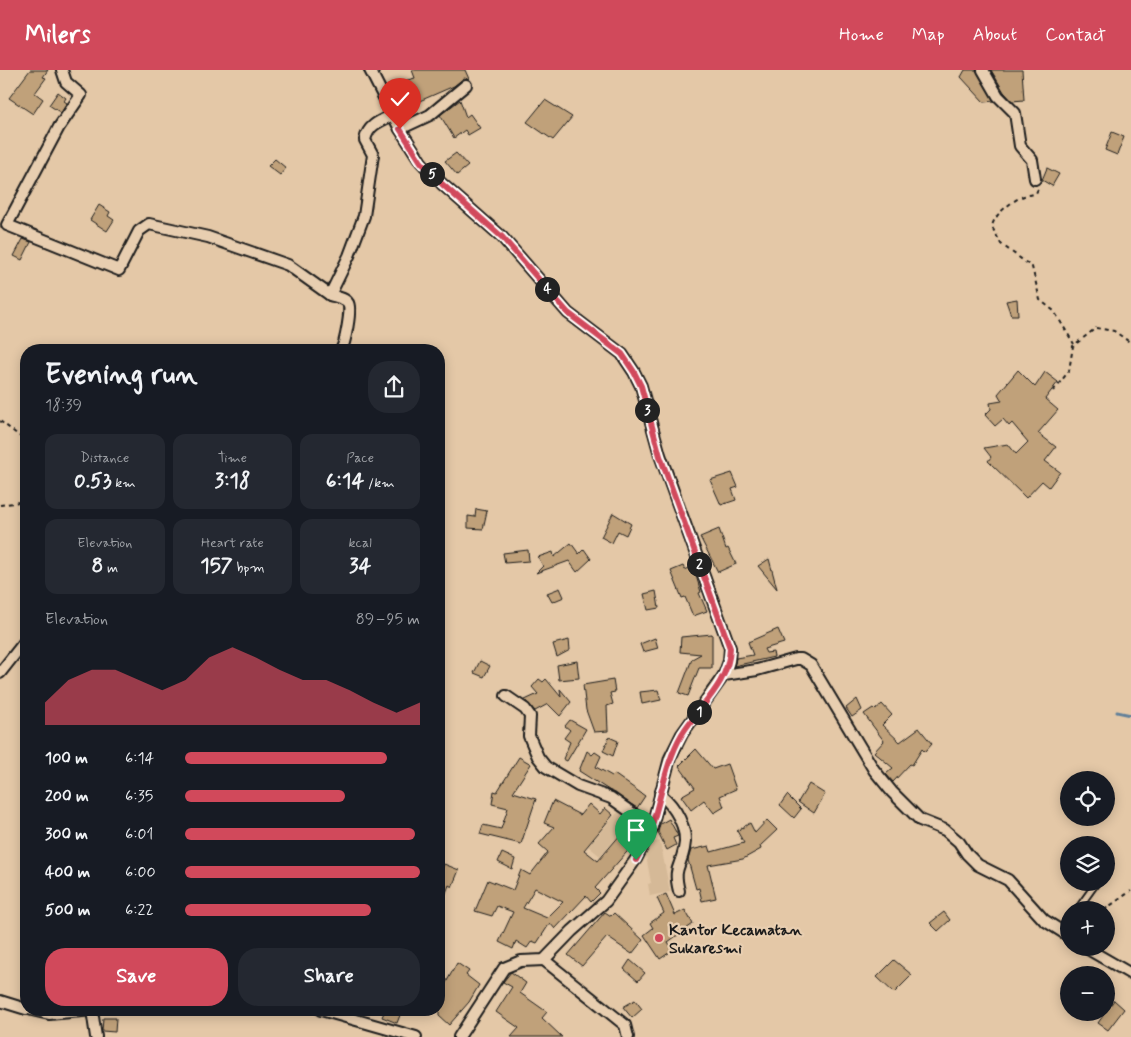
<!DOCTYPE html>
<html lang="en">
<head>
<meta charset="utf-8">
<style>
  :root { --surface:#171b24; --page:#242831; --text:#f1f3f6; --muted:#9ea1a6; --accent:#d1495b }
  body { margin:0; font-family:Mynerve,sans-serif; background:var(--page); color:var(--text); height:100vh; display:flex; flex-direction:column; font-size:19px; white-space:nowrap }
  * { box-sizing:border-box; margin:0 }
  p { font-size:16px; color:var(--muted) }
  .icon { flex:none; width:28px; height:28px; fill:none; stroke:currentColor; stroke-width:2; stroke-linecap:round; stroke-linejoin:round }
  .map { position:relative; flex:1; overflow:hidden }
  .panel { position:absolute; left:20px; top:274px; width:425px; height:672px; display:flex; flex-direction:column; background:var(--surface); border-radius:20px; box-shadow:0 2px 12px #0003 }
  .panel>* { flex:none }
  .controls { position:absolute; left:1060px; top:701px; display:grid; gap:10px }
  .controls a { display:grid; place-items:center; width:55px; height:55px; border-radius:50%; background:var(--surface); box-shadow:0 2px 12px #0003; font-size:25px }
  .pin { position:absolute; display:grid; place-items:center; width:42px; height:42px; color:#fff; margin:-51px -21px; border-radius:50% 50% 50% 0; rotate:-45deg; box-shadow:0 0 5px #0007 }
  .pin .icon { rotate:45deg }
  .km { position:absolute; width:25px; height:25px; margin:-12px; border-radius:50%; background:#222; color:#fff; font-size:14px; line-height:25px; text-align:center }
  .round { display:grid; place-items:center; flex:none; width:52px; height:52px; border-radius:20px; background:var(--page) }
  .headline { display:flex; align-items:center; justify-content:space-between; height:85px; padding:0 25px }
  h1 { font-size:28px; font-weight:700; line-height:38px }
  .metrics { display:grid; grid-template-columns:repeat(3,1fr); gap:8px; height:85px; padding:5px 25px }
  .metrics div { display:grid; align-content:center; border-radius:12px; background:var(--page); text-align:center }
  .metrics b { font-size:21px; font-weight:700 }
  .metrics small { font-size:14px; font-weight:400 }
  .metrics p { font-size:14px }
  .chart { height:140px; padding:10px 25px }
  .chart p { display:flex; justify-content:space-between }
  .chart svg { width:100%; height:90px; margin-top:5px; fill:var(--accent); opacity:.7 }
  .primary-button { display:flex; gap:10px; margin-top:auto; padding:10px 25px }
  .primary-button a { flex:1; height:58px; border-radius:20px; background:var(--accent); color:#fff; font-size:20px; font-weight:700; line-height:58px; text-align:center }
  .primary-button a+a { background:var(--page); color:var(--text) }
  ul { padding:0 25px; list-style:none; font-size:16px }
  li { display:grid; grid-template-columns:80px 60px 1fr; align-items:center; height:38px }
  li i { height:12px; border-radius:6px; background:var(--accent) }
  header { display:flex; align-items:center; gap:30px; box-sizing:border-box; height:70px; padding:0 25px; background:var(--accent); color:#fff }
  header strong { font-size:24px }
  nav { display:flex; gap:28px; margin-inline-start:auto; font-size:18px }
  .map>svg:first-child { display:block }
</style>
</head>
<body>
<header>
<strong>Milers</strong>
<nav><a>Home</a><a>Map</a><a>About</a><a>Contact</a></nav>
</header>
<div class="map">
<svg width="1131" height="967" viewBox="0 0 1131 967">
  <rect width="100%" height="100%" fill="#e4c8a7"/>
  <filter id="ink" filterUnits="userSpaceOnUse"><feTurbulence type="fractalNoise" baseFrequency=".02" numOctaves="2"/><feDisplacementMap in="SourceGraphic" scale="10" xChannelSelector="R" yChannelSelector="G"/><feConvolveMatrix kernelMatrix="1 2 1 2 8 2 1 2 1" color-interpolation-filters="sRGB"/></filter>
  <g filter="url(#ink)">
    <!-- built -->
    <g fill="#d5b997">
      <path d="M619 741 631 753 600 786 588 776Z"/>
      <path d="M660 771 670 822 650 826 648 814 651 813 644 774Z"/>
    </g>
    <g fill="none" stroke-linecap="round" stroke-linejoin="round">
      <!-- stream -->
      <path stroke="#628099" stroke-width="3" d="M1117 642 1131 645"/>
    </g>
    <!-- building -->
    <g fill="#c0a17a" stroke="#1c1c1c" fill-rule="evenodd">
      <path d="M30 0H48L43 7 46 8 35 23 43 29 33 44 9 28Z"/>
      <path d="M412 0H465L469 9 464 8 454 16 408 36 406 18 400 12 415 8Z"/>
      <path d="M965 0H976L994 31 984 32 961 7Z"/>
      <path d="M991 0H1022L1024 30 1012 31 1004 22Z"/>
      <path d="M58 22 66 28 64 31 67 33 61 43 49 35Z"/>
      <path d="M460 30 466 47 470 44 480 58 468 65 465 60 454 68 440 45Z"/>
      <path d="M545 30 572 47 553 70 527 52Z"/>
      <path d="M1112 62 1124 67 1117 85 1105 80Z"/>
      <path d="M456 83 468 96 457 105 445 91Z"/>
      <path d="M275 89 286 98 280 105 268 96Z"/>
      <path d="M1047 98 1059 104 1052 116 1042 110Z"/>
      <path d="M99 135 110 142 108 146 114 150 107 161 90 150Z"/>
      <path d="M23 169 31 172 22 190 14 186Z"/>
      <path d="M1017 229 1018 245H1011L1006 231Z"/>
      <path d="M1018 300 1035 317 1045 302 1058 312 1045 329 1058 340 1038 363 1056 377 1045 391 1060 402 1049 417 1042 411 1026 428 988 391 991 387 984 378 1008 374 1016 384 1028 372 1012 353 1009 356 1003 349 995 356 985 345 991 339 990 333 1002 331 998 324Z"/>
      <path d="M732 403 738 417 732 419 736 430 721 435 710 410Z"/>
      <path d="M476 439 487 441 483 459 468 458V446L475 447Z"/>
      <path d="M613 443 631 454 626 465 618 461 612 473 601 467Z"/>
      <path d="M719 459 726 479 728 478 736 494 718 502 700 467Z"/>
      <path d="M571 473 579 484 584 479 591 489 577 502 569 491 536 503 543 496 538 487 553 482 554 487Z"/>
      <path d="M528 480 529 491 505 493 503 483Z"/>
      <path d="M769 489 777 519 758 496Z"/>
      <path d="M683 496 685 500 693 496 701 522 699 523 707 541 693 546 685 527 682 528 671 501Z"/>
      <path d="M560 518 564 527 552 532 547 523Z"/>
      <path d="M656 521 659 538 648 540 644 524Z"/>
      <path d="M778 559 784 573 764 579 766 583 773 582 774 587 734 596 736 588 753 585 748 572Z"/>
      <path d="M712 564V598H699L688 626 679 623 692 589 701 584 680 582 681 567Z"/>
      <path d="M655 568 658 578 643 582 640 574Z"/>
      <path d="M569 570 570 580 557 587 553 574Z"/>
      <path d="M480 591 490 596 484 607 474 603Z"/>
      <path d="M577 591 579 608 559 610 557 595Z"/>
      <path d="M539 609 543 612 546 609 561 627 560 619 571 632 560 646 548 634 535 641 525 630 538 624 532 617Z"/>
      <path d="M613 610 615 622 610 623 613 634 607 636 608 661 594 662 586 640 583 615Z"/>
      <path d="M658 620 661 630 642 634 640 622Z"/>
      <path d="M857 629 862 640 852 647 846 638Z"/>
      <path d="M882 634 892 645 882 655 900 672 919 658 932 674 925 682 922 679 912 695 910 694 893 712 886 704 893 698 874 682 884 671 864 644 873 638 875 640Z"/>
      <path d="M570 650 586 659 567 691 563 689 570 672 564 668 570 660 565 656Z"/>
      <path d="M609 667 618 671 613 686 603 681Z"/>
      <path d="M696 679 713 699 727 694 736 719 720 726 724 737 714 743 704 730 691 740 681 726 695 718 679 696Z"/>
      <path d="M587 681 592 685 595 682 601 686 596 697 612 706 614 704 645 726 637 738 579 701Z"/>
      <path d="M519 687 531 694 513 722 536 729 521 774 480 764 483 755 501 759 508 738 492 734 494 721 497 722Z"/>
      <path d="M809 714 825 724 814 743 798 732Z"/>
      <path d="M787 725 801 739 794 748 780 735Z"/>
      <path d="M553 731 580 745 589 734 600 744 605 738 613 745 584 780 598 791 621 764 634 774 595 818 600 823 591 832 586 826 555 859 550 853 537 873 532 871 527 878 516 871 513 879 499 872 513 842 497 836 492 846 475 841 488 810 513 820 521 800 530 805 548 782 539 774 554 757 544 753ZM535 818 563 832 547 848 523 838Z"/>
      <path d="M669 749 678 766 673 768 676 775 667 780 658 762 660 754Z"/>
      <path d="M767 750 777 760 760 776 761 779 743 789 708 795 716 828 702 831 699 818 696 819 688 790 691 780 709 776 711 782 744 773 737 761 750 753 755 763Z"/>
      <path d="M502 783 515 789 512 799 498 792Z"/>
      <path d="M444 794 459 800 452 817 449 815 440 839 439 807Z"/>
      <path d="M666 824 675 845 685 840 693 854 668 872 673 880 660 889 644 865 653 858 650 853 664 843 657 828Z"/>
      <path d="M605 842 611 846 614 843 643 870 632 884 607 867 582 896 568 885Z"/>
      <path d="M944 842 950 850 938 861 930 853Z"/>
      <path d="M630 890 645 903 638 911 624 899Z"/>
      <path d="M894 890 912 905 894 923 877 907Z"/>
      <path d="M457 893 469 901 466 905 479 915 469 932 449 955 439 946V917L442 920Z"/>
      <path d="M511 902 526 913 520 923 547 942 542 948 562 967H511L519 958 496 942 512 917 503 912Z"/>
      <path d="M635 930 642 939 632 948 623 937Z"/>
      <path d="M1114 930 1124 939 1108 960 1098 953Z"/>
      <path d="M385 940H402L397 953 382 947Z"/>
      <path d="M103 948H116L115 962 102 961Z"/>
    </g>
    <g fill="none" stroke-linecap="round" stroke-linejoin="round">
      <!-- lane casing -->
      <g stroke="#1c1c1c" stroke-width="9">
        <g id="lane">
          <path d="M1077 840 1097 812"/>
          <path d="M1060 860 1069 850"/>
        </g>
      </g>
      <!-- street casing -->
      <g stroke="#1c1c1c" stroke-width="14">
        <g id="street">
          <path d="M62 0 66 12 81 25 59 57 7 155 119 200 139 161 149 154 208 167 288 195 330 225 349 186 364 146 373 85 365 70C368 55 380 51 393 45"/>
          <path d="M370 0 400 59 421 92 442 114 502 167 568 243 622 284 634 302 641 316 660 385 730 578 729 591 724 605 682 664 670 688 651 760 636 789 606 831 572 861 544 890 521 891 504 898 459 967"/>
          <path d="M983 0 998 26 1015 43 1020 76 1032 90 1035 109"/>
          <path d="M400 59 430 45 466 15"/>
          <path d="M330 225C336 227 345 228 348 233 352 239 345 274 341 280"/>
          <path d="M0 603 26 570"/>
          <path d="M724 605 757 600 796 589H801L811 595 874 700 892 722 920 750 945 760 959 772 967 784 978 795 1008 810 1044 850 1069 866"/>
          <path d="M506 626 525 639 530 646 529 666 538 687 546 697 578 716 611 728 652 757"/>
          <path d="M660 724C675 736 689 759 684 779 680 799 673 797 679 821"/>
          <path d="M1086 878 1131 904"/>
          <path d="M544 890 625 955 628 967"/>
          <path d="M0 931 26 939"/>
          <path d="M32 940 49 944 93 940"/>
          <path d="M92 940 96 967"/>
          <path d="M321 940 416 967"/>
        </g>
      </g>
      <!-- path -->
      <g stroke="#1c1c1c" stroke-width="2" stroke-dasharray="4 4" stroke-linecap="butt">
        <path d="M1038 119 1036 123C1032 125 1028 125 1024 126 1013 130 993 145 992 157L1001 174 1032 197 1040 230 1054 241 1074 274"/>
        <path d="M1053 321 1069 301 1073 276 1096 258 1114 261 1131 273"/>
        <path d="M0 351 26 371"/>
        <path d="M0 435 26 431"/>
        <path d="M1104 840 1131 821"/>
      </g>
      <!-- lane -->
      <use href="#lane" stroke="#e8ceb0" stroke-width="5"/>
      <!-- street -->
      <use href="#street" stroke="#e8ceb0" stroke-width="10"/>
    </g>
  </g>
  <g fill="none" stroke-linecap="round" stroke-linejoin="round" filter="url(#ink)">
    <!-- route casing -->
    <g stroke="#fff" stroke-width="10">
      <path id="route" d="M400 59 421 92 442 114 502 167 568 243 622 284 634 302 641 316 660 386 730 578C729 614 700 635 682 664 665 693 662 726 651 758 648 769 641 779 636 790"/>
    </g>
    <!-- route -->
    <use href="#route" stroke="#d1495b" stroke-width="6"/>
  </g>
  <!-- markers -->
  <circle fill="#d1495b" stroke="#e8ceb0" stroke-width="2" cx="659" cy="868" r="5"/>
  <g text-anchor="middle" stroke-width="4.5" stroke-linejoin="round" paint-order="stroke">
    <!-- poi labels -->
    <g font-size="16" font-weight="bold" fill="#1c1c1c" stroke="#e8ceb0" text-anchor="start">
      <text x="669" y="865">Kantor Kecamatan<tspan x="669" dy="18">Sukaresmi</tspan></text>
    </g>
  </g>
</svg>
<div class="controls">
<a><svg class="icon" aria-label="locate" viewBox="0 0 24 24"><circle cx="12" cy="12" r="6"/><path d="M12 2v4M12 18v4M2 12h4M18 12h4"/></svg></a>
<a><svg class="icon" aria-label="layers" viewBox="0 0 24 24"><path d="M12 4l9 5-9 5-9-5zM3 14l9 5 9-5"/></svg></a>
<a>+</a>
<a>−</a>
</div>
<div class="pin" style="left:636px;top:790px;background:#1e9e55"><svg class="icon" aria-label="arrive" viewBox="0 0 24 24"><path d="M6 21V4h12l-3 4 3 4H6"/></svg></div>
<div class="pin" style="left:400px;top:59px;background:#d93025"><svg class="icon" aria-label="check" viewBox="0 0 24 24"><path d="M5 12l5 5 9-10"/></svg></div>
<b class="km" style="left:699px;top:642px">1</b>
<b class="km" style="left:699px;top:494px">2</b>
<b class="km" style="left:647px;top:340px">3</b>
<b class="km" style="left:547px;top:219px">4</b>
<b class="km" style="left:432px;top:104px">5</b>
<section class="panel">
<div class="headline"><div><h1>Evening run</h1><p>18:39</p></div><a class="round"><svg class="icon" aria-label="share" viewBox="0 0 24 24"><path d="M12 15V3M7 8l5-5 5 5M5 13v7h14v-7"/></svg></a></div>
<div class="metrics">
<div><p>Distance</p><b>0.53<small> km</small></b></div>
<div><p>Time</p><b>3:18</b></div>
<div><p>Pace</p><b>6:14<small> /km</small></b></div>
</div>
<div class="metrics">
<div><p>Elevation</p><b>8<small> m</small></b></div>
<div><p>Heart rate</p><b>157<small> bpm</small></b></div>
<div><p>kcal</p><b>34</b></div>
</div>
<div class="chart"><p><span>Elevation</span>89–95 m</p>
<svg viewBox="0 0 160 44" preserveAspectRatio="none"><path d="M0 44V33L10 22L20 17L30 17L40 22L50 27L60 22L70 11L80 6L90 11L100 17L110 22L120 22L130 27L140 33L150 38L160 33V44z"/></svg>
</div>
<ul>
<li><b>100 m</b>6:14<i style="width:86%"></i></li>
<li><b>200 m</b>6:35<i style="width:68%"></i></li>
<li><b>300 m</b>6:01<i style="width:98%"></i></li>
<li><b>400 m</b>6:00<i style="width:100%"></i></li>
<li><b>500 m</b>6:22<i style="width:79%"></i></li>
</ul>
<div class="primary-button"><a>Save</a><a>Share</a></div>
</section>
</div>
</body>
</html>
